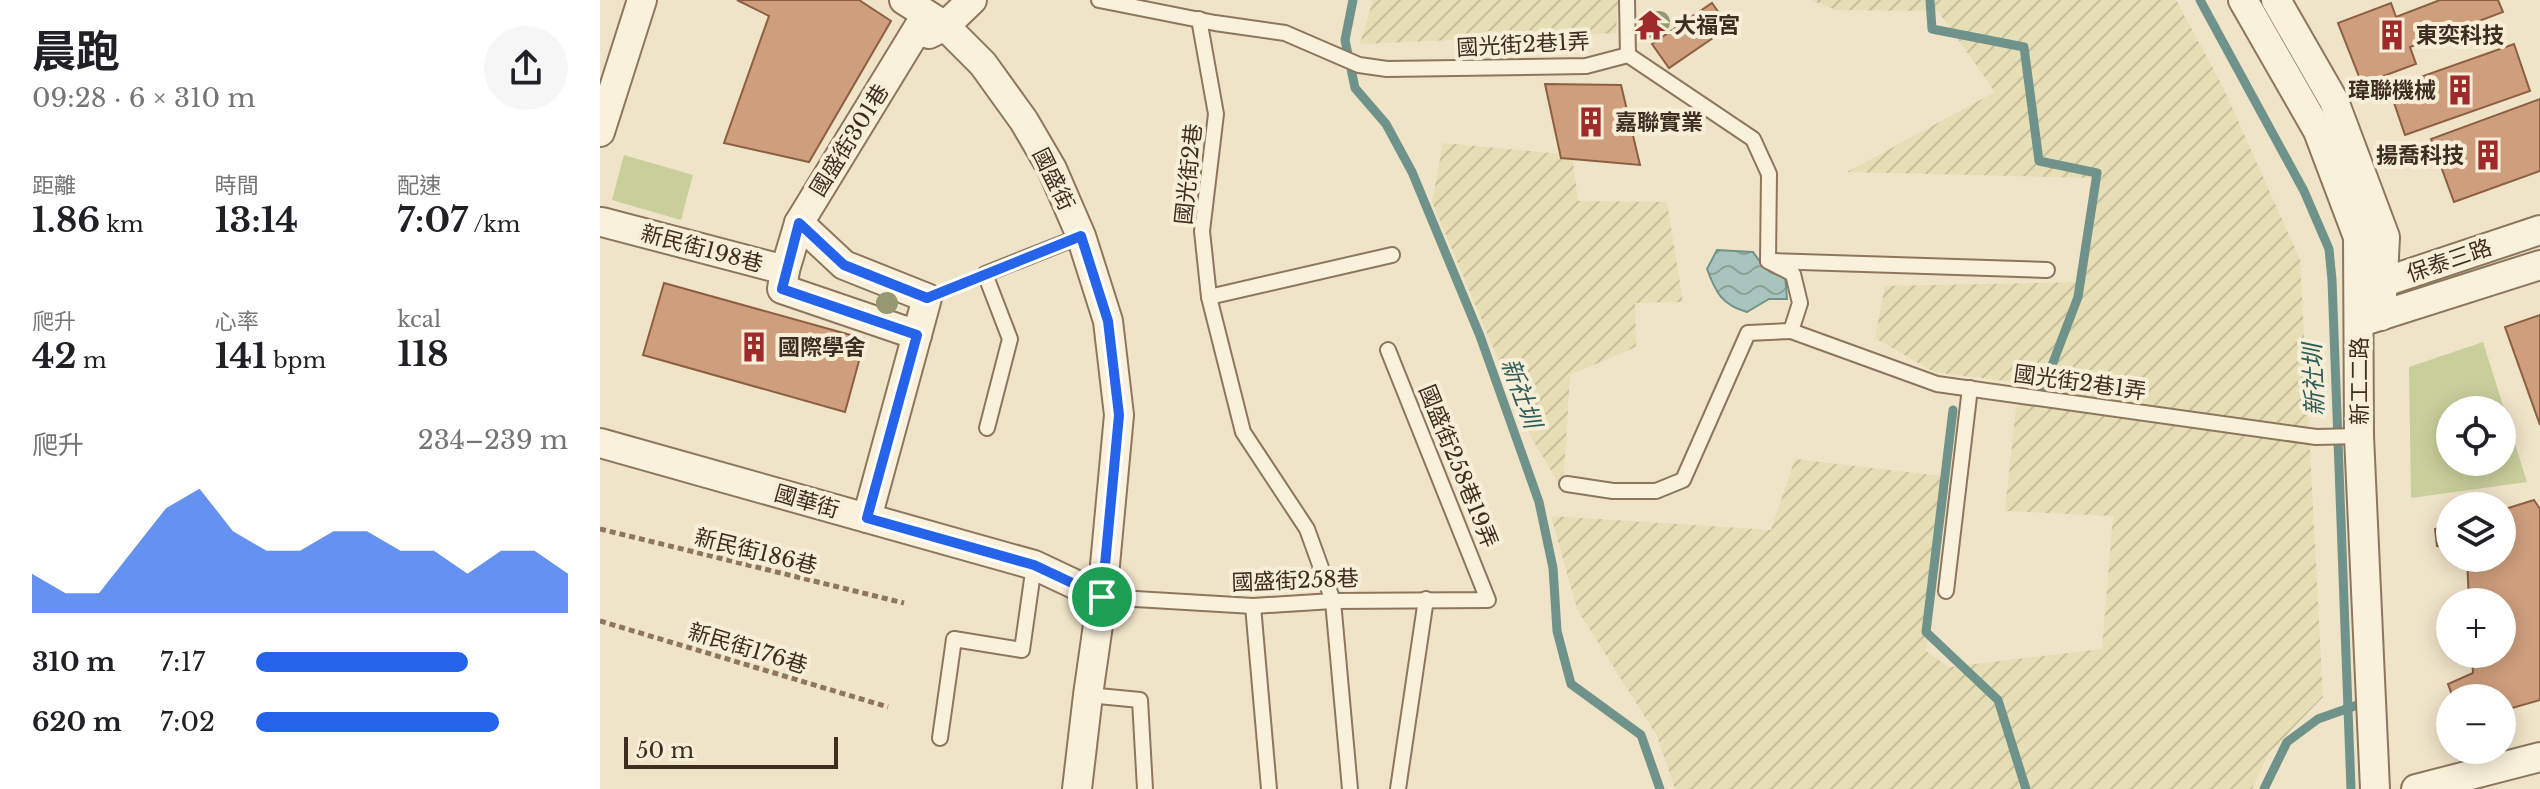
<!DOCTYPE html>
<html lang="zh-TW">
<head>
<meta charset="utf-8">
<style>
  :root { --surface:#fff; --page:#f6f6f6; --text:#202124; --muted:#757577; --accent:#2563eb }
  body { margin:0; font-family:"Libre Baskerville","Noto Sans TC",serif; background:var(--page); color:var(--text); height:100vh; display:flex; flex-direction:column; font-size:30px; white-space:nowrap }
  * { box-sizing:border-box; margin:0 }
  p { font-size:26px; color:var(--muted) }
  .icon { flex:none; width:44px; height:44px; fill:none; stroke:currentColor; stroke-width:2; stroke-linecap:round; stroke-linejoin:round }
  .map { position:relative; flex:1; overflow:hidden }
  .details { display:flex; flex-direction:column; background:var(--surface); width:600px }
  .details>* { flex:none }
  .controls { position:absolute; left:1836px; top:396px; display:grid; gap:16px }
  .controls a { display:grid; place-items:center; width:80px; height:80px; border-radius:50%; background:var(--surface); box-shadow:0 4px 20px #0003; font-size:40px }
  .scale { position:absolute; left:24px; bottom:20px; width:214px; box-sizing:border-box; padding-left:8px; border:4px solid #3d2e20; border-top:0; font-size:22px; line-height:28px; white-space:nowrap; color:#3d2e20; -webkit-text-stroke:6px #f7eed8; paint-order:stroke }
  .pin { position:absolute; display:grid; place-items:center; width:68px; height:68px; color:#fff; margin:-34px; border:4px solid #fff; border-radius:50%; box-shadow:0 2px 8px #0007 }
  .round { display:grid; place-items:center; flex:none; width:84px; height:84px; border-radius:42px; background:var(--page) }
  .headline { display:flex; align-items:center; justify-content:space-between; height:136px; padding:0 32px }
  h1 { font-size:44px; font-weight:700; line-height:60px }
  .figures { display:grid; grid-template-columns:repeat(3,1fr); gap:12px; height:136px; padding:8px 32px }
  .figures div { display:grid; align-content:center }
  .figures b { font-size:34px; font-weight:700 }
  .figures small { font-size:22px; font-weight:400 }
  .figures p { font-size:22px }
  .chart { height:224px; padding:16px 32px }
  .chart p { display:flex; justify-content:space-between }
  .chart svg { width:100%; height:144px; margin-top:8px; fill:var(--accent); opacity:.7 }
  ul { padding:0 32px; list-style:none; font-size:26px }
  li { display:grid; grid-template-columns:128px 96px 1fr; align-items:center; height:60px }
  li i { height:20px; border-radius:10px; background:var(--accent) }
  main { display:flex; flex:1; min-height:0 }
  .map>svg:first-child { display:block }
</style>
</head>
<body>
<main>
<section class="details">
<div class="headline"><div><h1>晨跑</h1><p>09:28 · 6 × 310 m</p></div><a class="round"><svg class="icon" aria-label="share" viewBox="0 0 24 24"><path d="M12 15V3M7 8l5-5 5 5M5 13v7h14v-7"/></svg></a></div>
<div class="figures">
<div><p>距離</p><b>1.86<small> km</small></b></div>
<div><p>時間</p><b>13:14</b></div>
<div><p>配速</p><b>7:07<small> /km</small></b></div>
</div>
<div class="figures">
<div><p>爬升</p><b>42<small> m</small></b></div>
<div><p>心率</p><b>141<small> bpm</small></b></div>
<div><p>kcal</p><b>118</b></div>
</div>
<div class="chart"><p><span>爬升</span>234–239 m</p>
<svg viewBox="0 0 160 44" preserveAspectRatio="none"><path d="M0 44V32L10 38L20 38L30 25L40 12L50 6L60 19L70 25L80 25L90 19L100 19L110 25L120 25L130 32L140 25L150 25L160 32V44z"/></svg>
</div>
<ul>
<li><b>310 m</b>7:17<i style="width:68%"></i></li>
<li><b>620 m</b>7:02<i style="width:78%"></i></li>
</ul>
</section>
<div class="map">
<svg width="1940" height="789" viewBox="0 0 1940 789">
  <defs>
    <pattern id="farmland-furrows" width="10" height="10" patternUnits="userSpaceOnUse" patternTransform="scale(2)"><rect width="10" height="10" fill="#e6deb5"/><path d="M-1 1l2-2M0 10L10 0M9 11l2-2" fill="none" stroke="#c6bf9b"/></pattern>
    <pattern id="water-waves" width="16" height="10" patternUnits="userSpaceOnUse" patternTransform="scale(2)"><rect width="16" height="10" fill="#a9c4bc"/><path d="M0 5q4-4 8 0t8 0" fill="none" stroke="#8ba098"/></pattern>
  </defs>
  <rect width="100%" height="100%" fill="#f0e4c8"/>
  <!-- farmland -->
  <g fill="url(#farmland-furrows)">
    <path d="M773 0H1018L1016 33 760 44Z"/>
    <path d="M1211 0H1576L1624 89 1700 260 1723 697 1668 754 1652 789H1075L1057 736 977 609 951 516 1171 530 1195 459 1350 477 1326 651 1349 667 1502 649 1513 516 1405 511 1416 408 1439 385 1334 372 1275 338 1285 286 1481 282 1494 178 1247 172 1395 92 1338 11 1236 10Z"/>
    <path d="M843 143 972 155 978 201 1067 202 1083 302 1035 303 1036 347 970 375 963 490 931 437 832 202Z"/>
  </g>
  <!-- green -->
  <g fill="#c9cf9b" fill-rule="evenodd">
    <path d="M24 155 93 175 81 220 12 200Z"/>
    <path d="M1883 342 1927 482 1811 498 1809 367ZM1902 410V462H1850V410Z"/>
  </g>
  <!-- water -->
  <path fill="url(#water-waves)" stroke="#6f938a" stroke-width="2" d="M1117 250 1153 252 1163 266 1185 274 1187 299H1169L1147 312C1122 305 1116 293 1107 269Z"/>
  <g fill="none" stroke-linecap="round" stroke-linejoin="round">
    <!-- stream -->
    <g stroke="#6f938a" stroke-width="9">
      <path d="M753 0 745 40 755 88 786 124 812 172 880 336 939 502 953 568 957 631 971 684 1041 735 1060 789"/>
      <path d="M1330 0 1332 29 1424 47 1439 161 1497 173 1478 297 1441 394 1432 392"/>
      <path d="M1600 0 1704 191 1729 249 1732 280 1751 789"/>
      <path d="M1353 410 1326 632 1398 700 1426 789"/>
      <path d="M1664 789 1687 742 1718 719 1763 703"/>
    </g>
  </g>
  <!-- building -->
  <g fill="#cf9f7d" stroke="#8d5f41" stroke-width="2">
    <path d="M137 0H259L291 21 209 162 124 143 169 16Z"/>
    <path d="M1840 0H1898L1903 12 1810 47 1816 64 1762 84 1738 23 1791 3 1796 17Z"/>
    <path d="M1112 3 1129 27 1069 68 1052 44Z"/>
    <path d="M1052 20 1059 31 1044 40 1037 30Z"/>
    <path d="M1914 44 1930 91 1805 135 1789 88Z"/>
    <path d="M945 84 1021 85 1040 165 961 158Z"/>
    <path d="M1940 99V171L1854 202 1831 139Z"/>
    <path d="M64 283 265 339 245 412 43 355Z"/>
    <path d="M1940 315V425L1905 327Z"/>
    <path d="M1934 500 1940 509V700L1902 711V698H1853L1848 684 1873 673 1872 654H1902V602H1869L1867 558H1902V510Z"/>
    <path d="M1850 525V549L1837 546 1835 529Z"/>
  </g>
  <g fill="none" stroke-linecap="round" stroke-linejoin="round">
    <!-- service casing -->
    <g stroke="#8d765c" stroke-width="18">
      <g id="service">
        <path d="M499 0 615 23 685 33 759 65 787 69 986 66 1028 55 1153 139 1169 174 1168 261"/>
        <path d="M1027 0 1028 55"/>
        <path d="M599 19 616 114 602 231 609 297 792 255"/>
        <path d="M1168 261 1193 274 1200 303 1191 331 1337 384 1716 437 1759 436"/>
        <path d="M1172 261 1447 270"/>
        <path d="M609 297 643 432 707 529 733 601 750 789"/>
        <path d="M387 428 410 339 385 274 481 236"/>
        <path d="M967 484 1013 491H1056L1083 480 1148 333 1191 331"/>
        <path d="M1346 591 1370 388"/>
        <path d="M502 597 653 606 733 601 888 600 788 350"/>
        <path d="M653 606 669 789"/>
        <path d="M488 695 540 700 545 789"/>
        <path d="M340 738 354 639 422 650 434 565"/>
        <path d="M798 789 826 599"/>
      </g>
    </g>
    <!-- minor casing -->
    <g stroke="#8d765c" stroke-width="32">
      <g id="minor">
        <path d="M304 0 345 26 383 64 424 121 452 169 481 236 508 321 519 415 502 597 488 695 477 789"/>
        <path d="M1643 0 1718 131 1758 237 1759 436 1775 789"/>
        <path d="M1676 0 1734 101 1785 237 1781 316"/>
        <path d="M329 34 345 26 372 0"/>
        <path d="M0 132 42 0"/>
        <path d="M2 222 185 270 182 289 317 335"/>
        <path d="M199 223 244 265 327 298 267 518"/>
        <path d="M185 270 199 223 326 15"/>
        <path d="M1766 288 1940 230"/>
        <path d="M1767 320 1940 265"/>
        <path d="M0 443 434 565 502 597"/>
        <path d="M1816 789 1940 757"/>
      </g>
    </g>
    <!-- path -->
    <g stroke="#8d765c" stroke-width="5" stroke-dasharray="6 4" stroke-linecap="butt">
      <path d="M0 529 304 603"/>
      <path d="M0 621 288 707"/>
    </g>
    <!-- service -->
    <use href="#service" stroke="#faf1dc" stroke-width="14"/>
    <!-- minor -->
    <use href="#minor" stroke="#faf1dc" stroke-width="28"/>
  </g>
  <!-- trees -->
  <g fill="#96986f">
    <circle cx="1059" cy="22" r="11"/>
    <circle cx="287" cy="303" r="11"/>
  </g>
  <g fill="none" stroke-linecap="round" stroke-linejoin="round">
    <!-- route casing -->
    <g stroke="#fff" stroke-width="16">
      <path id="route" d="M199 223 244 265 327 298 481 236 508 321 519 415 502 597 434 565 267 518 317 335 182 289Z"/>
    </g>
    <!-- route -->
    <use href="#route" stroke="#2563eb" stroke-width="10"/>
  </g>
  <!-- icons -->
  <defs>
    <g id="temple-bare" transform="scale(2.4)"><path d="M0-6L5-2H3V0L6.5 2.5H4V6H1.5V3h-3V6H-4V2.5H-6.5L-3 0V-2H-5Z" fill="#9e2a2b" stroke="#f7eed8" stroke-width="2.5" paint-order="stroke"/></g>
    <g id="building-bare" transform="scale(2.4)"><path d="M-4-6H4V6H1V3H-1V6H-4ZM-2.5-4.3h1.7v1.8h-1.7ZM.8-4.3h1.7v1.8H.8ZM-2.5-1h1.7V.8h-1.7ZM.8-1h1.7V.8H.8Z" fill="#9e2a2b" stroke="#f7eed8" stroke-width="2.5" paint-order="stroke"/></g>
  </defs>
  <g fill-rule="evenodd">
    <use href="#temple-bare" x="1050" y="25"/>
    <use href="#building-bare" x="1792" y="35"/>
    <use href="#building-bare" x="1860" y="90"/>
    <use href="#building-bare" x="991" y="122"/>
    <use href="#building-bare" x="1888" y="155"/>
    <use href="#building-bare" x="154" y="347"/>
  </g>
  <g text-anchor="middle" stroke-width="8" stroke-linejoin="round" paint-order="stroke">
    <!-- poi labels -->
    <g font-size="22" font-weight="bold" fill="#3d2e20" stroke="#f7eed8" text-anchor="start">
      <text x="1074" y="33">大福宮</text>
      <text x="1816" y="43">東奕科技</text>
      <text x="1836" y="98" text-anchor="end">瑋聯機械</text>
      <text x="1015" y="130">嘉聯實業</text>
      <text x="1864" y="163" text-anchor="end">揚喬科技</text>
      <text x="178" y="355">國際學舍</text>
    </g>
    <!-- street labels -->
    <g font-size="22" fill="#3d2e20" stroke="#f7eed8">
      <text transform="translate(923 44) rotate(-3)" y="8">國光街2巷1弄</text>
      <text transform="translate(249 140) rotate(-58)" y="8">國盛街301巷</text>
      <text transform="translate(588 174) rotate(-84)" y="8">國光街2巷</text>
      <text transform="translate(454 179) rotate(64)" y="8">國盛街</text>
      <text transform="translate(102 248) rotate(15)" y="8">新民街198巷</text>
      <text transform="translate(1849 260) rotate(-19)" y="8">保泰三路</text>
      <text transform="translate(1759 381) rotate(-90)" y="8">新工二路</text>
      <text transform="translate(1480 382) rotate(8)" y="8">國光街2巷1弄</text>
      <text transform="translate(859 466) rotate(68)" y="8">國盛街258巷19弄</text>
      <text transform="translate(207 501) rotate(16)" y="8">國華街</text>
      <text transform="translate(156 551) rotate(14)" y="8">新民街186巷</text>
      <text transform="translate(695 580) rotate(-2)" y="8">國盛街258巷</text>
      <text transform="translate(148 648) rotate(17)" y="8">新民街176巷</text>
    </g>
    <!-- water labels -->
    <g font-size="24" font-style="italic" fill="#2f5d5a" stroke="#f7eed8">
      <text transform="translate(1714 380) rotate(-92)" y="8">新社圳</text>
      <text transform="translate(921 393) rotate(70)" y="8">新社圳</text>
    </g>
  </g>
</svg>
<div class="controls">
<a><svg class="icon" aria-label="locate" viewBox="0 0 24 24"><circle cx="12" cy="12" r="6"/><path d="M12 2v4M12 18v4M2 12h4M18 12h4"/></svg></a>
<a><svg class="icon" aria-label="layers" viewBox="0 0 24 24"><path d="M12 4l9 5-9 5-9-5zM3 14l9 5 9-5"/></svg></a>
<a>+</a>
<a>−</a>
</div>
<div class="scale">50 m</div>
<div class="pin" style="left:502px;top:597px;background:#1e9e55"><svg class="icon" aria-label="arrive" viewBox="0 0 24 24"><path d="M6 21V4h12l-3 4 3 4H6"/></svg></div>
</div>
</main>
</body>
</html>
